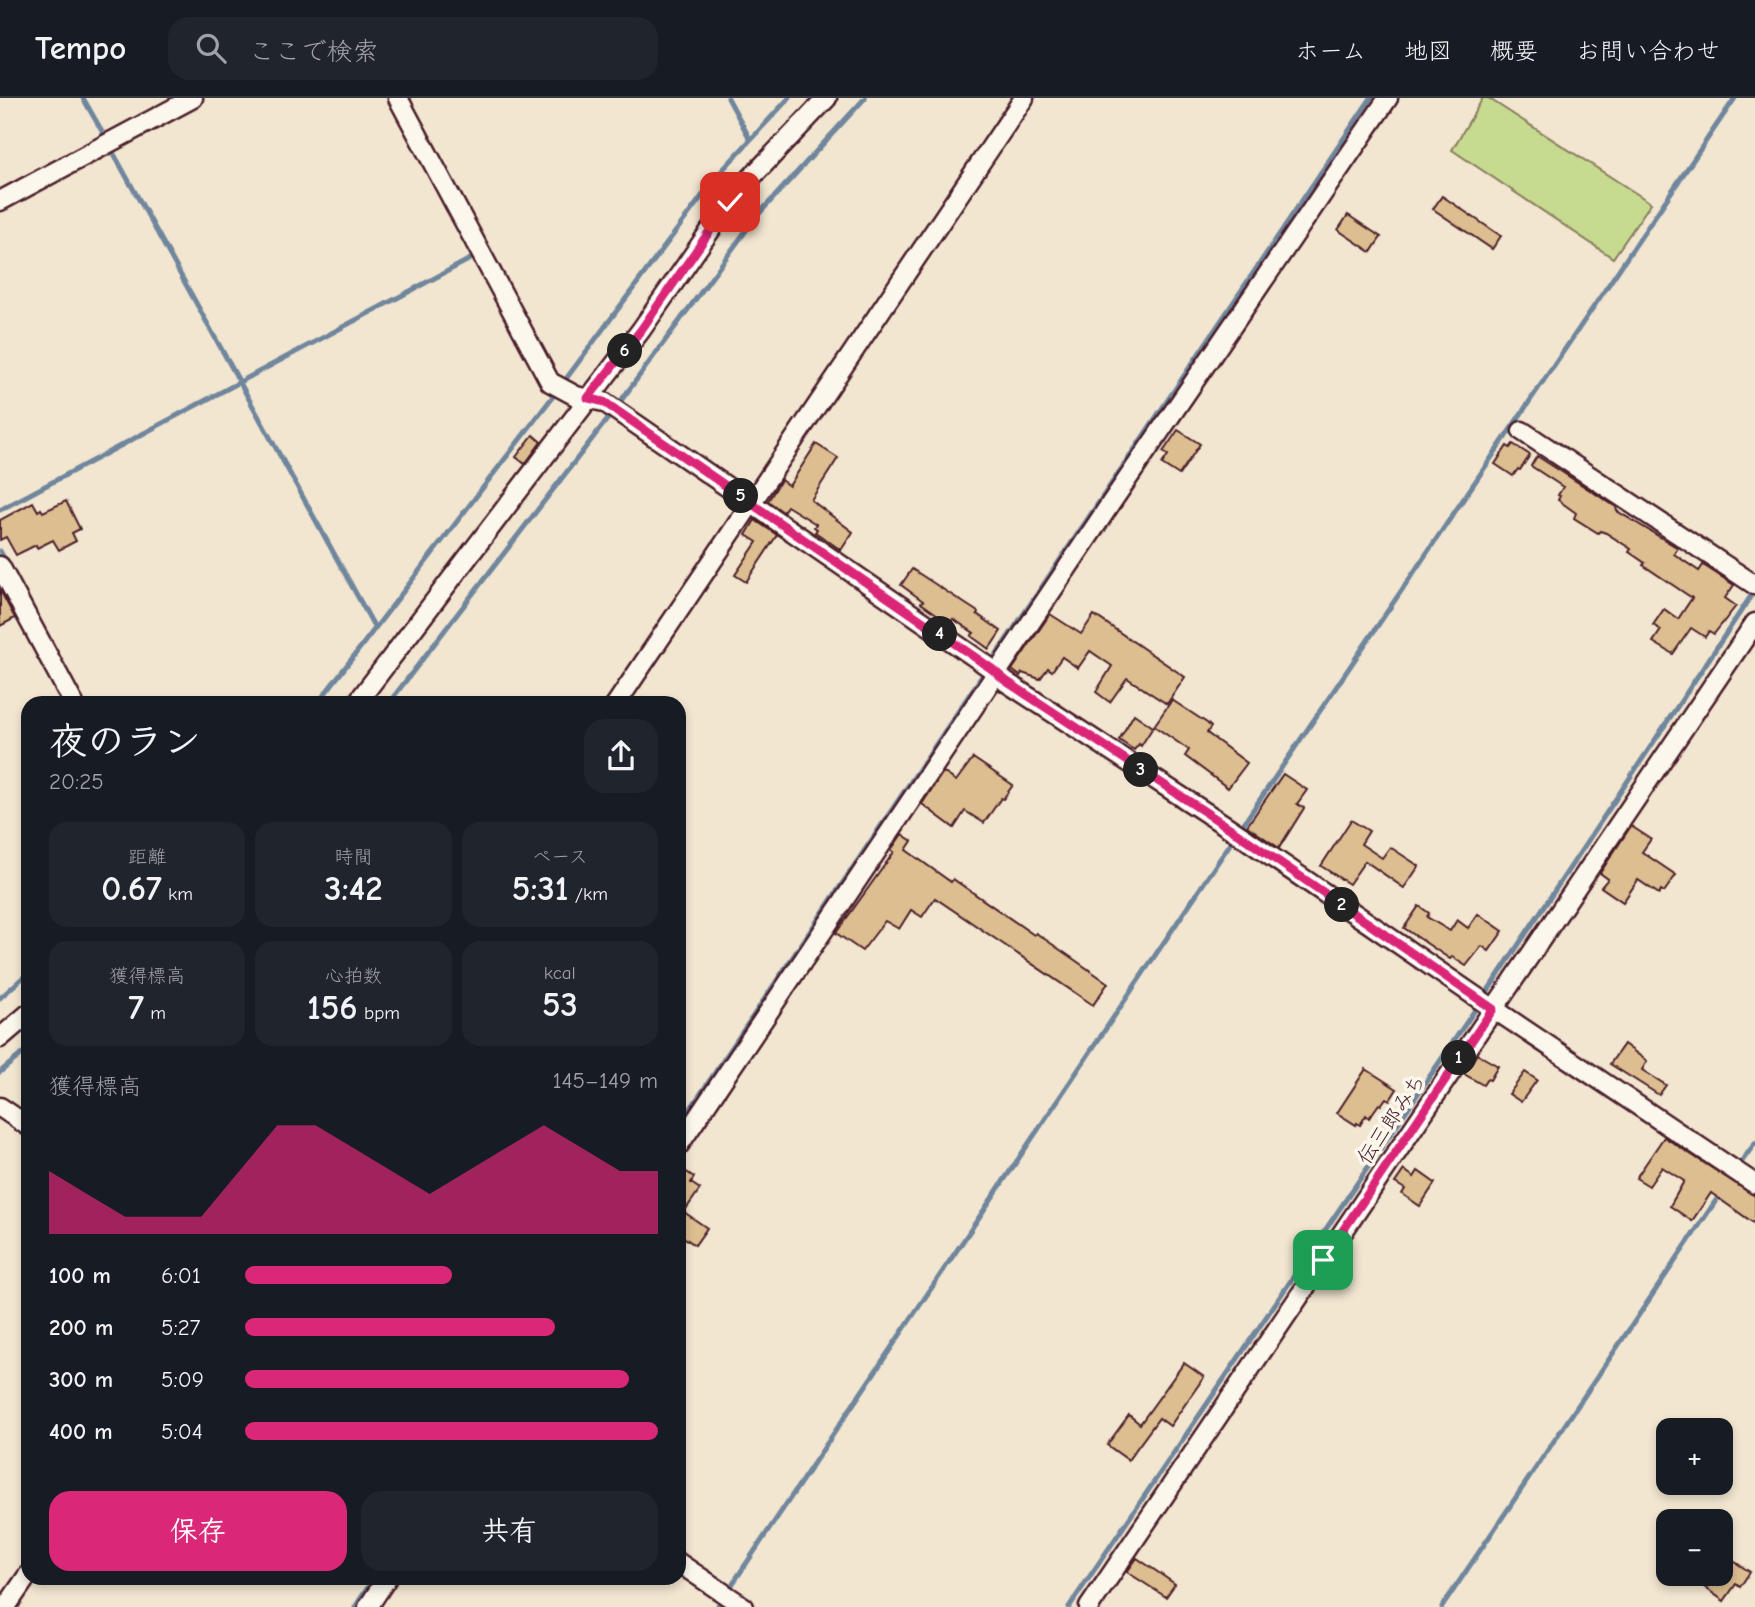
<!DOCTYPE html>
<html lang="ja">
<head>
<meta charset="utf-8">
<style>
  :root { --surface:#171b24; --page:#20242c; --text:#f1f3f6; --muted:#9ea1a6; --line:#363941; --accent:#db2777 }
  body { margin:0; font-family:"Comic Neue","Klee One",sans-serif; background:var(--page); color:var(--text); height:100vh; display:flex; flex-direction:column; font-size:26px; white-space:nowrap }
  * { box-sizing:border-box; margin:0 }
  p { font-size:23px; color:var(--muted) }
  .icon { flex:none; width:38px; height:38px; fill:none; stroke:currentColor; stroke-width:2; stroke-linecap:round; stroke-linejoin:round }
  .map { position:relative; flex:1; overflow:hidden }
  .details { position:absolute; left:21px; top:598px; width:665px; height:889px; display:flex; flex-direction:column; background:var(--surface); border-radius:21px; box-shadow:0 4px 10px #0003 }
  .details>* { flex:none }
  .tools { position:absolute; left:1656px; top:1320px; display:grid; gap:14px }
  .tools a { display:grid; place-items:center; width:77px; height:77px; border-radius:14px; background:var(--surface); box-shadow:0 4px 10px #0003; font-size:35px }
  .pin { position:absolute; display:grid; place-items:center; width:60px; height:60px; color:#fff; margin:-30px; border-radius:14px; box-shadow:0 4px 10px #0006 }
  .km { position:absolute; width:35px; height:35px; margin:-18px; border-radius:50%; background:#222; color:#fff; font-size:19px; line-height:35px; text-align:center }
  .round { display:grid; place-items:center; flex:none; width:74px; height:74px; border-radius:21px; background:var(--page) }
  .overview { display:flex; align-items:center; justify-content:space-between; height:119px; padding:0 28px }
  h1 { font-size:38px; font-weight:700; line-height:52px }
  .figures { display:grid; grid-template-columns:repeat(3,1fr); gap:10px; height:119px; padding:7px 28px }
  .figures div { display:grid; align-content:center; border-radius:18px; background:var(--page); text-align:center }
  .figures b { font-size:35px; font-weight:700 }
  .figures small { font-size:19px; font-weight:400 }
  .figures p { font-size:19px }
  .chart { height:196px; padding:14px 28px }
  .chart p { display:flex; justify-content:space-between }
  .chart svg { width:100%; height:126px; margin-top:7px; fill:var(--accent); opacity:.7 }
  .cta { display:flex; gap:14px; margin-top:auto; padding:14px 28px }
  .cta a { flex:1; height:80px; border-radius:21px; background:var(--accent); color:#fff; font-size:28px; font-weight:700; line-height:80px; text-align:center }
  .cta a+a { background:var(--page); color:var(--text) }
  ul { padding:0 28px; list-style:none; font-size:23px }
  li { display:grid; grid-template-columns:112px 84px 1fr; align-items:center; height:52px }
  li i { height:18px; border-radius:9px; background:var(--accent) }
  header { display:flex; align-items:center; gap:42px; box-sizing:border-box; height:98px; padding:0 35px; background:var(--surface); border-bottom:2px solid var(--line) }
  header strong { font-size:33px }
  nav { display:flex; gap:38px; margin-inline-start:auto; font-size:24px }
  .search { width:490px; height:63px; background:var(--page); display:flex; align-items:center; gap:18px; box-sizing:border-box; padding:0 24px; border-radius:21px; color:var(--muted); font-size:26px }
  .map>svg:first-child { display:block }
</style>
</head>
<body>
<header>
<strong>Tempo</strong>
<div class="search"><svg class="icon" aria-label="search" viewBox="0 0 24 24"><circle cx="10" cy="10" r="6"/><path d="M15 15l6 6"/></svg>ここで検索</div>
<nav><a>ホーム</a><a>地図</a><a>概要</a><a>お問い合わせ</a></nav>
</header>
<div class="map">
<svg width="1755" height="1509" viewBox="0 0 1755 1509">
  <rect width="100%" height="100%" fill="#f2e6d0"/>
  <filter id="ink" filterUnits="userSpaceOnUse"><feTurbulence type="fractalNoise" baseFrequency=".0143" numOctaves="2"/><feDisplacementMap in="SourceGraphic" scale="14" xChannelSelector="R" yChannelSelector="G"/><feConvolveMatrix kernelMatrix="1 2 1 2 8 2 1 2 1" color-interpolation-filters="sRGB"/></filter>
  <g filter="url(#ink)">
    <!-- green -->
    <path fill="#c7db90" stroke="#887d5e" stroke-width="2" d="M1483 0H1488L1651 105 1613 160 1452 52Z"/>
    <g fill="none" stroke-linecap="round" stroke-linejoin="round">
      <!-- stream -->
      <g stroke="#6f869d" stroke-width="5">
        <path d="M83 0 107 42"/>
        <path d="M728 0 750 41"/>
        <path d="M114 56 375 530"/>
        <path d="M0 412 474 159"/>
        <path d="M0 453 7 466"/>
        <path d="M317 606 554 297 717 78 789 0"/>
        <path d="M388 606 609 319 756 119 865 0"/>
        <path d="M1242 728 1735 0"/>
        <path d="M0 900 28 875"/>
        <path d="M0 974 28 951"/>
        <path d="M679 1028 1371 0"/>
        <path d="M1740 1066 1755 1045"/>
        <path d="M355 1509 374 1480"/>
        <path d="M717 1509 1232 743"/>
        <path d="M1069 1509 1487 894 1755 492"/>
        <path d="M1442 1509 1721 1095"/>
      </g>
    </g>
    <!-- building -->
    <g fill="#ddbe90" stroke="#4a1f2b" stroke-width="2">
      <path d="M1442 98 1501 138 1492 151 1433 111Z"/>
      <path d="M1348 117 1381 139 1371 154 1338 132Z"/>
      <path d="M1178 332 1200 346 1179 377 1162 366 1168 357 1163 354Z"/>
      <path d="M533 337 541 344 525 366 516 359Z"/>
      <path d="M816 346 838 360 811 402 853 434 841 452 815 434 817 431 814 429 816 426 787 408 783 414 768 403 781 382 789 388Z"/>
      <path d="M1513 346 1530 357 1520 372 1518 371 1513 378 1495 366 1507 348 1510 350Z"/>
      <path d="M1537 358 1616 409 1617 413 1678 450 1674 456 1699 473 1703 467 1734 487 1725 500 1736 508 1714 536 1709 533 1705 539 1691 530 1673 556 1653 544 1661 532 1653 527 1664 511 1678 521 1692 500 1643 467 1645 465 1629 454 1631 451 1606 435 1600 433 1598 435 1574 420 1576 415 1558 402 1560 398 1558 397 1563 389 1531 368Z"/>
      <path d="M66 403 80 431 72 435 76 443 59 452 53 442 37 450 36 447 16 457 6 439 0 442V422L33 404 38 413 41 411 43 414Z"/>
      <path d="M755 422 777 437 746 484 735 477 757 444 746 437Z"/>
      <path d="M912 471 978 514 977 516 1001 533 989 551 971 538 974 535 953 521 949 527 937 519 938 517 921 505 923 503 901 487Z"/>
      <path d="M0 492 15 520 0 528Z"/>
      <path d="M1050 516 1081 536 1094 517 1185 579 1167 606 1127 580 1110 604 1108 603 1096 594 1112 568 1090 553 1078 570 1062 559 1052 573 1048 570 1040 581 1022 575 1020 578 1012 572Z"/>
      <path d="M1172 602 1207 625 1211 629 1207 635 1247 665 1228 690 1185 658 1189 652 1154 628Z"/>
      <path d="M1134 616 1153 629 1141 648 1139 646 1134 652 1119 642Z"/>
      <path d="M973 660 1013 687 1003 701 1001 700 984 725 965 713 954 730 922 706 943 674 956 683Z"/>
      <path d="M1283 676 1307 692 1297 706 1304 710 1279 750 1247 728Z"/>
      <path d="M1351 722 1369 733 1361 746 1382 760 1390 749 1419 768 1404 790 1365 763 1349 786 1321 768Z"/>
      <path d="M1631 728 1651 741 1642 754 1676 777 1664 794 1661 792 1659 796 1638 782 1623 804 1601 789 1608 781 1600 775Z"/>
      <path d="M902 736 912 743 906 752 951 784 953 781 1034 837 1036 835 1108 885 1093 907 935 800 922 819 911 812 899 831 885 823 862 853 836 835 894 754 891 752Z"/>
      <path d="M1419 808 1429 815 1427 819 1450 833 1457 822 1468 830 1478 816 1503 833 1489 853 1482 848 1466 868 1452 859 1450 861 1404 830Z"/>
      <path d="M1624 946 1647 963 1642 972 1666 987 1659 997 1610 966Z"/>
      <path d="M1477 956 1498 968 1490 982 1487 981 1483 987 1464 976Z"/>
      <path d="M1366 971 1397 991 1390 1002 1386 1000 1381 1007 1379 1006 1369 1020 1366 1017 1360 1027 1357 1025 1356 1027 1337 1015Z"/>
      <path d="M1525 974 1537 982 1521 1004 1509 996Z"/>
      <path d="M1664 1039 1755 1098V1126L1711 1095 1692 1123 1670 1108 1684 1083 1662 1069 1649 1088 1636 1080Z"/>
      <path d="M679 1069 694 1079 691 1085 700 1091 684 1114 707 1130 695 1147 679 1136Z"/>
      <path d="M1404 1072 1414 1079 1418 1073 1435 1085 1420 1108 1402 1096 1405 1091 1395 1085Z"/>
      <path d="M1184 1265 1204 1279 1170 1328 1159 1320 1128 1362 1107 1347 1129 1317 1140 1326Z"/>
      <path d="M1137 1460 1175 1486 1166 1499 1127 1474Z"/>
      <path d="M1729 1460 1750 1474 1740 1489 1736 1486 1724 1503 1704 1489 1712 1477 1716 1479 1720 1475Z"/>
    </g>
    <g fill="none" stroke-linecap="round" stroke-linejoin="round">
      <!-- minor casing -->
      <g stroke="#4a1f2b" stroke-width="23">
        <g id="minor">
          <path d="M398 0 550 284 576 298 604 304 992 571 1006 584 1234 733 1485 905 1755 1086"/>
          <path d="M0 103 193 0"/>
          <path d="M1522 333 1755 487"/>
          <path d="M0 468 74 606"/>
          <path d="M356 606 641 232 730 104 746 85 827 0"/>
          <path d="M616 606 1024 0"/>
          <path d="M0 940 28 916"/>
          <path d="M0 1009 28 1028"/>
          <path d="M679 1047 1111 405 1388 0"/>
          <path d="M679 1465 744 1509"/>
          <path d="M6 1509 28 1477"/>
          <path d="M368 1509 387 1480"/>
          <path d="M1089 1509 1755 525"/>
        </g>
      </g>
      <!-- minor -->
      <use href="#minor" stroke="#fbf7ec" stroke-width="18"/>
    </g>
  </g>
  <g fill="none" stroke-linecap="round" stroke-linejoin="round" filter="url(#ink)">
    <!-- route casing -->
    <g stroke="#fff" stroke-width="14">
      <path id="route" d="M730 104 641 232 588 300 604 304 992 571 1006 583 1234 733 1493 911 1323 1162"/>
    </g>
    <!-- route -->
    <use href="#route" stroke="#db2777" stroke-width="9"/>
  </g>
  <g text-anchor="middle" stroke-width="7" stroke-linejoin="round" paint-order="stroke">
    <!-- street labels -->
    <g font-size="21" fill="#4a1f2b" stroke="#fbf7ec">
      <text transform="translate(1391 1021) rotate(-56)" y="7">伝三郎みち</text>
    </g>
  </g>
</svg>
<div class="tools">
<a>+</a>
<a>−</a>
</div>
<div class="pin" style="left:1323px;top:1162px;background:#1e9e55"><svg class="icon" aria-label="arrive" viewBox="0 0 24 24"><path d="M6 21V4h12l-3 4 3 4H6"/></svg></div>
<div class="pin" style="left:730px;top:104px;background:#d93025"><svg class="icon" aria-label="check" viewBox="0 0 24 24"><path d="M5 12l5 5 9-10"/></svg></div>
<b class="km" style="left:1459px;top:960px">1</b>
<b class="km" style="left:1342px;top:807px">2</b>
<b class="km" style="left:1141px;top:672px">3</b>
<b class="km" style="left:940px;top:536px">4</b>
<b class="km" style="left:741px;top:398px">5</b>
<b class="km" style="left:625px;top:253px">6</b>
<section class="details">
<div class="overview"><div><h1>夜のラン</h1><p>20:25</p></div><a class="round"><svg class="icon" aria-label="share" viewBox="0 0 24 24"><path d="M12 15V3M7 8l5-5 5 5M5 13v7h14v-7"/></svg></a></div>
<div class="figures">
<div><p>距離</p><b>0.67<small> km</small></b></div>
<div><p>時間</p><b>3:42</b></div>
<div><p>ペース</p><b>5:31<small> /km</small></b></div>
</div>
<div class="figures">
<div><p>獲得標高</p><b>7<small> m</small></b></div>
<div><p>心拍数</p><b>156<small> bpm</small></b></div>
<div><p>kcal</p><b>53</b></div>
</div>
<div class="chart"><p><span>獲得標高</span>145–149 m</p>
<svg viewBox="0 0 160 44" preserveAspectRatio="none"><path d="M0 44V22L10 30L20 38L30 38L40 38L50 22L60 6L70 6L80 14L90 22L100 30L110 22L120 14L130 6L140 14L150 22L160 22V44z"/></svg>
</div>
<ul>
<li><b>100 m</b>6:01<i style="width:50%"></i></li>
<li><b>200 m</b>5:27<i style="width:75%"></i></li>
<li><b>300 m</b>5:09<i style="width:93%"></i></li>
<li><b>400 m</b>5:04<i style="width:100%"></i></li>
</ul>
<div class="cta"><a>保存</a><a>共有</a></div>
</section>
</div>
</body>
</html>
